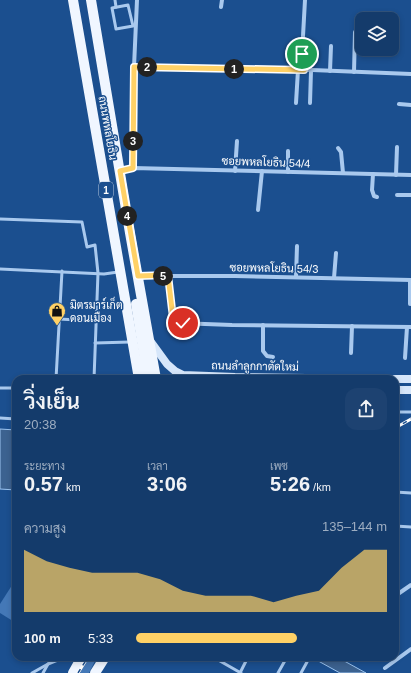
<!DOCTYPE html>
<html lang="th">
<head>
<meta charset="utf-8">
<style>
  :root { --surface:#143b6b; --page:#1d4271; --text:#f1f3f6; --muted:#9dadc1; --line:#33557e; --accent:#ffd166 }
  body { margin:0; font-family:Arial,Sarabun,sans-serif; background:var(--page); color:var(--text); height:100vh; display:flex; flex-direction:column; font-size:15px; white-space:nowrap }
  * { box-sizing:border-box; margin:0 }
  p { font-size:13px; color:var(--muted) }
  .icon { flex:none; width:22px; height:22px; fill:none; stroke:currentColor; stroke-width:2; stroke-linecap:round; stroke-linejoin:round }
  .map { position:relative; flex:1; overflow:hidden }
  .details { position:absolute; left:12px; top:375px; width:387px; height:286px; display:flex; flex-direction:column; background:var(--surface); border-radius:12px; box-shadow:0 2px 6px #0003,0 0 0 1px var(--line) }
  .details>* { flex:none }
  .tools { position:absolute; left:355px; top:12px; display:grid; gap:8px }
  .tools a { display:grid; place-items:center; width:44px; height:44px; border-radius:8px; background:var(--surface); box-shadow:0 2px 6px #0003,0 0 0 1px var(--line); font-size:20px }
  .pin { position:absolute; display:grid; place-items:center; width:34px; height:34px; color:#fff; margin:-17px; border:2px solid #fff; border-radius:50%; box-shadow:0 1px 4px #0007 }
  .km { position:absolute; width:20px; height:20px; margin:-10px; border-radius:50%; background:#222; color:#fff; font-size:11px; line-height:20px; text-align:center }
  .round { display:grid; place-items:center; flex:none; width:42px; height:42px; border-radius:12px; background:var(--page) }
  .head { display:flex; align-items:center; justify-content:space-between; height:68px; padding:0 12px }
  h1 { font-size:22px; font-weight:600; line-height:30px }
  .stats { display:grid; grid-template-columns:repeat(3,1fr); gap:6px; height:68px; padding:4px 12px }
  .stats div { display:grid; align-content:center }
  .stats b { font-size:20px; font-weight:600 }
  .stats small { font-size:11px; font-weight:400 }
  .stats p { font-size:11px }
  .chart { height:112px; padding:8px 12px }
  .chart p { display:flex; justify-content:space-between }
  .chart svg { width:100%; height:72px; margin-top:4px; fill:var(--accent); opacity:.7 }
  ul { padding:0 12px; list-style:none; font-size:13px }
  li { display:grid; grid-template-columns:64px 48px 1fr; align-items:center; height:30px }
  li i { height:10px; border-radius:5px; background:var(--accent) }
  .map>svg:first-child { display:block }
</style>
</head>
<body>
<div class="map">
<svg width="411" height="673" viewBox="0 0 411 673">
  <rect width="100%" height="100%" fill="#1b4f8f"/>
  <!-- water -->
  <g fill="#3c6290" stroke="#9cc4f0">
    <path d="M0 429 16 430V490L0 489Z"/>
    <path d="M311 657H337L366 673H340Z"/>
  </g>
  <!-- building -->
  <g fill="#4478b7">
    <path d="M16 579V623L0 613V604Z"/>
    <path d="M88 657H97L89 673H80Z"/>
  </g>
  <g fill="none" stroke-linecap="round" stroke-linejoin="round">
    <!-- lane -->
    <g stroke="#a9c9ee" stroke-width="3">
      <path d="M115 0 116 7"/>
      <path d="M128 5 133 26 116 29 112 8Z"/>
      <path d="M0 219 82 222 87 247 95 245 98 273 94 379"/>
      <path d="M0 269 104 274 118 272"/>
      <path d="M59 319 96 321"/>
      <path d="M95 343 130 342"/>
      <path d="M56 379 62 271"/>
      <path d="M0 388H16"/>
      <path d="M395 412H411"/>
      <path d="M0 418 16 419"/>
      <path d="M395 492 411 493"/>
      <path d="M395 526 411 527"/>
      <path d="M213 657 241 673"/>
      <path d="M32 673 48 664 65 657"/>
      <path d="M43 673 48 664"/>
      <path d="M240 673 248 657"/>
      <path d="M278 673 287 657"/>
      <path d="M301 673 307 662"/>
    </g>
    <!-- street -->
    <g stroke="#a9c9ee" stroke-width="4">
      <path d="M221 7 222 0"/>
      <path d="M134 67 263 68 411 74"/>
      <path d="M304 70 302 54 305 0"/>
      <path d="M330 71 331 46"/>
      <path d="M354 72 355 32"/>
      <path d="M296 103 298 70"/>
      <path d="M310 103 311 71"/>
      <path d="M399 104 411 105"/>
      <path d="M338 148 341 152 343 173"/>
      <path d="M133 168 134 67 137 0"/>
      <path d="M120 171 133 168 411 175"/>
      <path d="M235 171 237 141"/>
      <path d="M288 172V151"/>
      <path d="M373 174 372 190 374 196 377 197"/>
      <path d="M396 175 397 147"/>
      <path d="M397 195H411"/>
      <path d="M258 210 262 171"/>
      <path d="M168 275 173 318 174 320 178 323 232 325 411 327"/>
      <path d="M137 276H235L411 280"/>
      <path d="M296 277 297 246"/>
      <path d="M334 278 336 253"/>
      <path d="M410 280V304"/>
      <path d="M263 325V351L267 356 273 357"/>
      <path d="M351 353 352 326"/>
      <path d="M405 358 407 327"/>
      <path d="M395 596 411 585"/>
      <path d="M395 638 398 637"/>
      <path d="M385 668 411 649"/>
    </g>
    <!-- secondary -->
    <g stroke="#d6e6fa" stroke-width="8">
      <path d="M151 342 167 364 175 371 183 375 235 377 376 379"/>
      <path d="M395 379H411"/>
      <path d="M395 390H411"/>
    </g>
    <!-- primary -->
    <g stroke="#f0f6ff" stroke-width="10">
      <path d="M73 0 139 379"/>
      <path d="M91 0 130 233 156 379"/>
      <path d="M136 304 148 379"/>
      <path d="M73 673 82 657"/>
      <path d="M95 673 105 657"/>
    </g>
    <!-- rail casing -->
    <g stroke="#fff" stroke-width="3">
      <g id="rail">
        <path d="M395 428 411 419"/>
        <path d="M78 673 88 657"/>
      </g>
    </g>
    <!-- rail -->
    <use href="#rail" stroke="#1b4f8f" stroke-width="1.5" stroke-dasharray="4.5" stroke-linecap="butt"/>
  </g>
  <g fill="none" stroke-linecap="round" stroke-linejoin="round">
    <!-- route casing -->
    <g stroke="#fff" stroke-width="8">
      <path id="route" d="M183 323 176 322 173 318 168 275 138 276 120 171 133 168 134 67 304 70 302 54"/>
    </g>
    <!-- route -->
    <use href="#route" stroke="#ffd166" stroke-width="5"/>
  </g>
  <!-- icons -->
  <defs>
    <g id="shop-pin" transform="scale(0.9)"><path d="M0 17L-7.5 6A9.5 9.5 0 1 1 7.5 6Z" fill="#ffd166" stroke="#1b4f8f"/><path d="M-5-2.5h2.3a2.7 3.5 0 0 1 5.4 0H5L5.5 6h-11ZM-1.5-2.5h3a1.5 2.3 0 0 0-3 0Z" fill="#111"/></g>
  </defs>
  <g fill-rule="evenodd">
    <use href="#shop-pin" x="57" y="311"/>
  </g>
  <g text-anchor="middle" stroke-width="3" stroke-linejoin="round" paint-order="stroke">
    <!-- shield labels -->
    <rect fill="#1b4f8f" stroke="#bbcadd" stroke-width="1" x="99" y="182" width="14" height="16" rx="3"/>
    <g font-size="10" font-weight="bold" fill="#fff">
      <text x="106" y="194">1</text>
    </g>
    <!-- street labels -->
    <g font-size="11" fill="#fff" stroke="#1b4f8f">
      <text transform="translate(108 128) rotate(80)" y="4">ถนนพหลโยธิน</text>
      <text transform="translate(266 162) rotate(2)" y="4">ซอยพหลโยธิน 54/4</text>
      <text transform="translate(274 268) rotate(1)" y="4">ซอยพหลโยธิน 54/3</text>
      <text transform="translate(255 366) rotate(1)" y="4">ถนนลำลูกกาตัดใหม่</text>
    </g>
    <!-- poi labels -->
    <g font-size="11" fill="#fff" stroke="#1b4f8f" text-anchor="start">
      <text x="70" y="309">มิตรมาร์เก็ต<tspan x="70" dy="13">ดอนเมือง</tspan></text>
    </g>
  </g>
</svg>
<div class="tools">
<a><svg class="icon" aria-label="layers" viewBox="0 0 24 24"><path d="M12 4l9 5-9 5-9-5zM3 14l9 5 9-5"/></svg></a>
</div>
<div class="pin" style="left:302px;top:54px;background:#1e9e55"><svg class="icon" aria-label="arrive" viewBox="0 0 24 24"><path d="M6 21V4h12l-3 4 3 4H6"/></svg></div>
<div class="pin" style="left:183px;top:323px;background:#d93025"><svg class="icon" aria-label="check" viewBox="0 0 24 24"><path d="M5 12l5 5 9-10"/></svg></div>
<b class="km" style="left:234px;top:69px">1</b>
<b class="km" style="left:147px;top:67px">2</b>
<b class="km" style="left:133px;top:141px">3</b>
<b class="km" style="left:127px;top:216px">4</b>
<b class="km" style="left:163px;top:276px">5</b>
<section class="details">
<div class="head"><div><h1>วิ่งเย็น</h1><p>20:38</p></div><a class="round"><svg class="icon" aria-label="share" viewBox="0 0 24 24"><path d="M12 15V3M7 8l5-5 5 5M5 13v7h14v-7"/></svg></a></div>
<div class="stats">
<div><p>ระยะทาง</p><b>0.57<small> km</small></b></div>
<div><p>เวลา</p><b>3:06</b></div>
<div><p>เพซ</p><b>5:26<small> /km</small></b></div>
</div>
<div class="chart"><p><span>ความสูง</span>135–144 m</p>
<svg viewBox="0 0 160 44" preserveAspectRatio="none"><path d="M0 44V6L10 13L20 17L30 20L40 20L50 20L60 24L70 31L80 34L90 34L100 34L110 38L120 34L130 31L140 17L150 6L160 6V44z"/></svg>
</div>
<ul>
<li><b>100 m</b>5:33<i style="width:64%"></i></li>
</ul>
</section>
</div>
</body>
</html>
